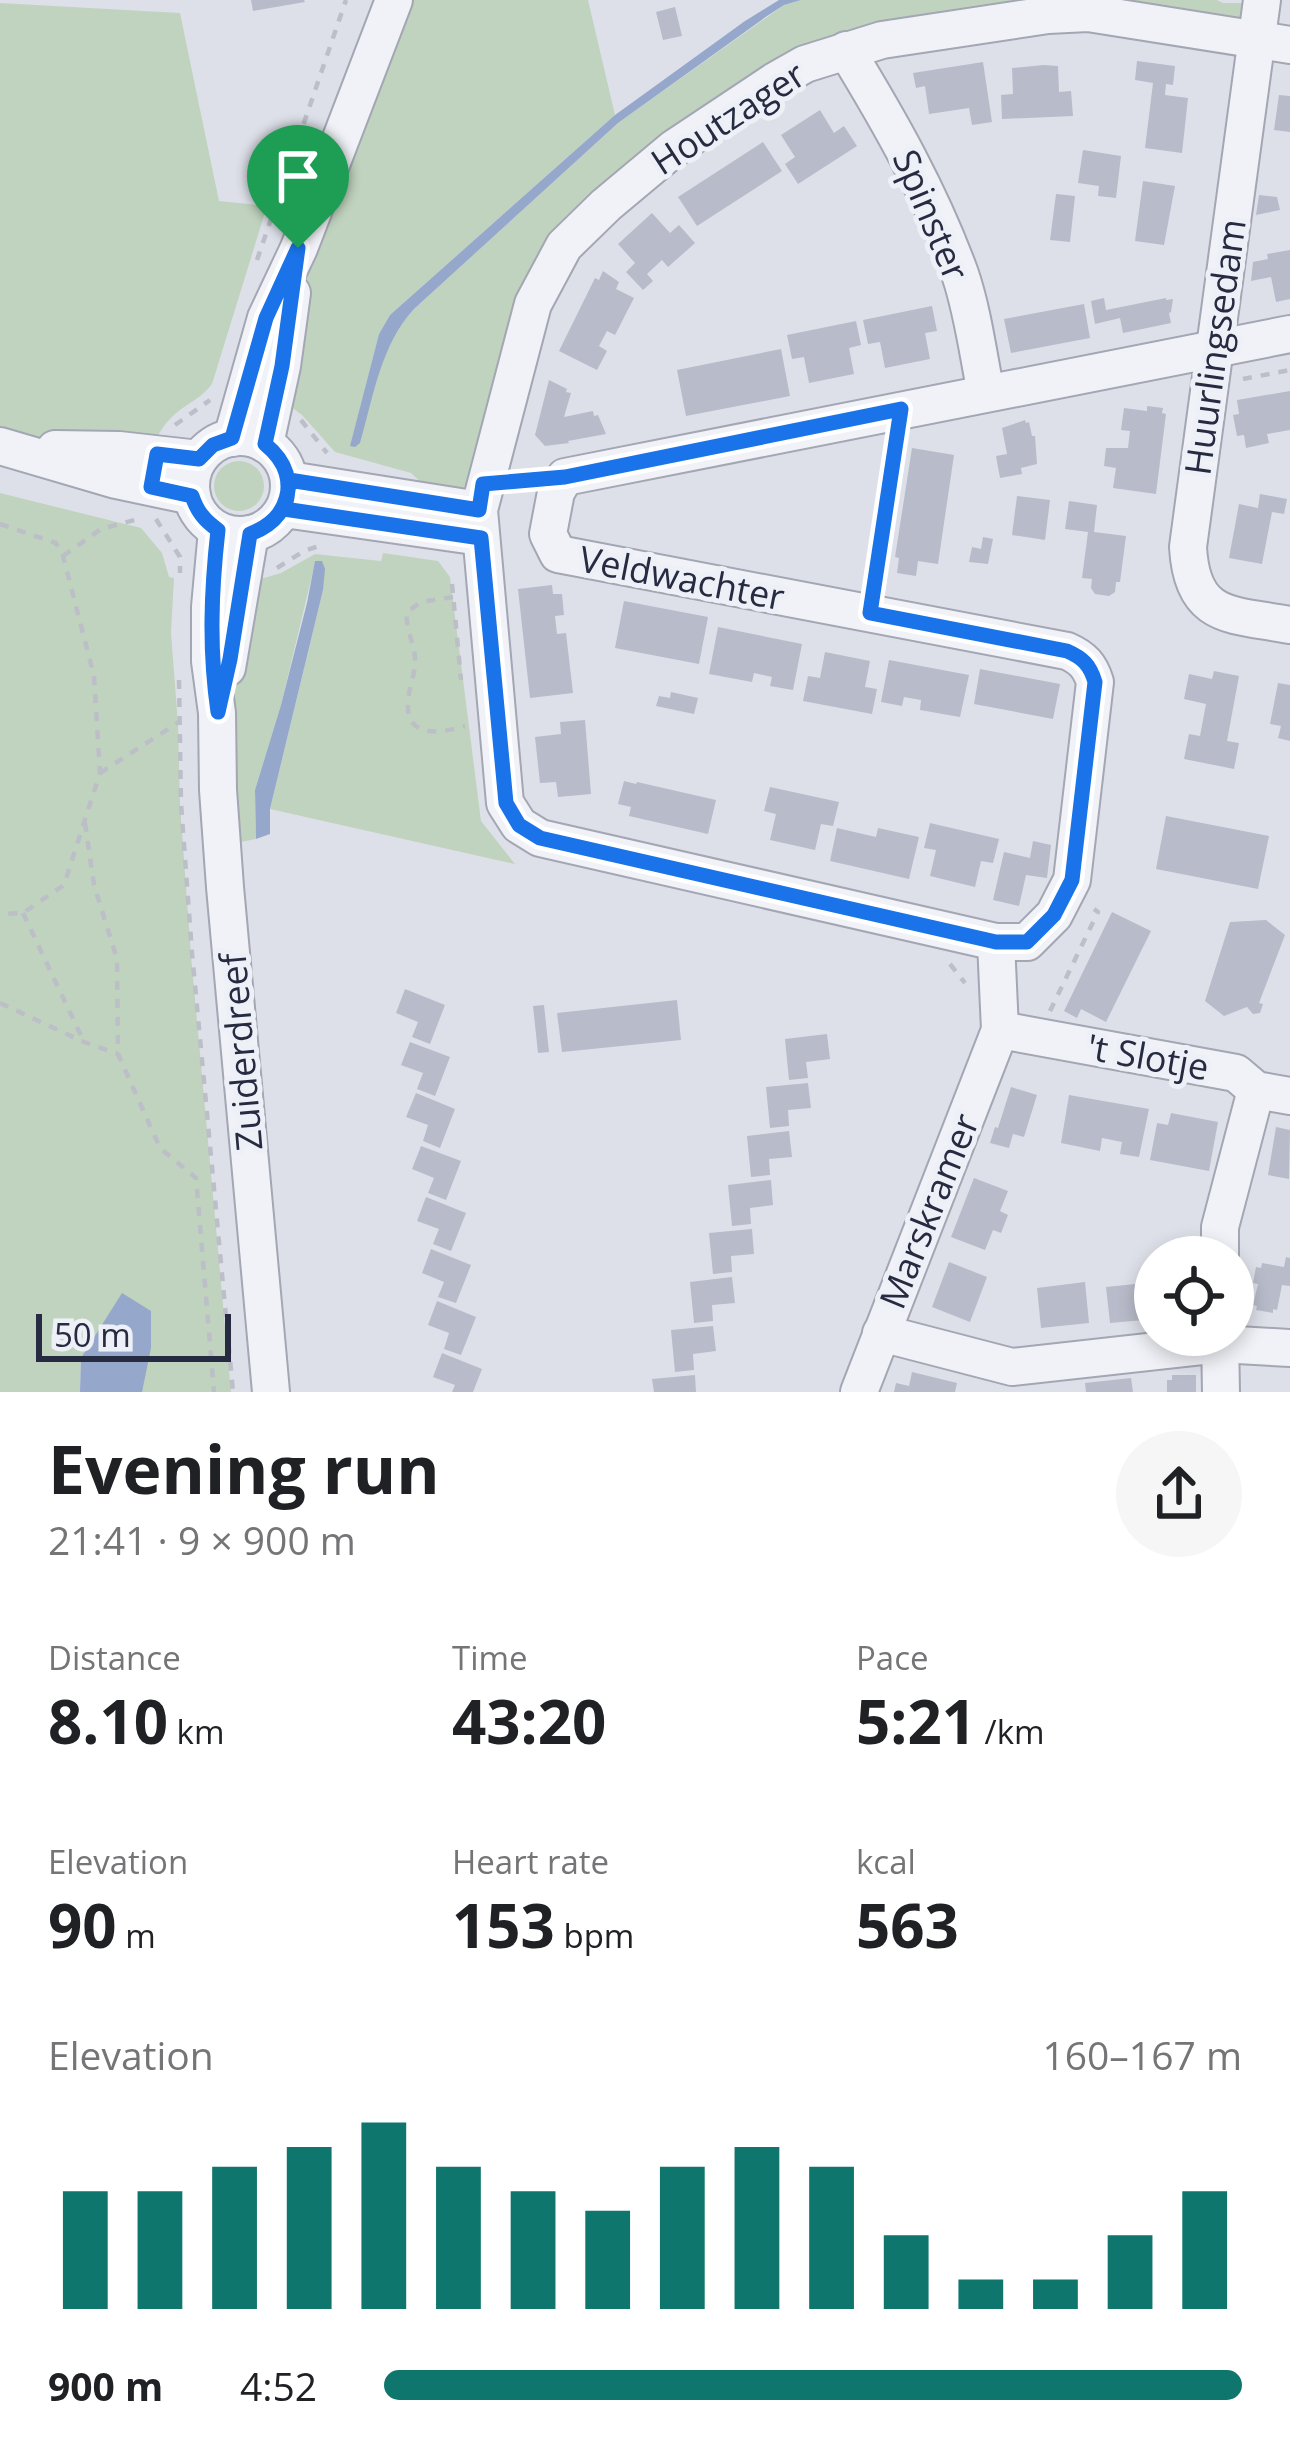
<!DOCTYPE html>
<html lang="en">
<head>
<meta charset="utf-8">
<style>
  :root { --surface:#fff; --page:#f6f6f6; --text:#202124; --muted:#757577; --accent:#0f766e }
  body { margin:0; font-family:"Open Sans",sans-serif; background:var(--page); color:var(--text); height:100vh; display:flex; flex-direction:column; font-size:45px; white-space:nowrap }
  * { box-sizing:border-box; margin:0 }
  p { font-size:39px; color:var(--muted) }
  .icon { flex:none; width:66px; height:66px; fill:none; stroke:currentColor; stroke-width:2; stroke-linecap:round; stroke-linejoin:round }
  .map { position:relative; height:1392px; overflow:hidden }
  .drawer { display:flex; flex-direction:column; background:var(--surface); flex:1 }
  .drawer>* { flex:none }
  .tools { position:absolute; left:1134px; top:1236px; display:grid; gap:24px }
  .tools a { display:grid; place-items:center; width:120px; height:120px; border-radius:50%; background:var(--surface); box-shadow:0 6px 18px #0003; font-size:60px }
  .scale { position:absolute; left:36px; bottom:30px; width:195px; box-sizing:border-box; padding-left:12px; border:6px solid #262b41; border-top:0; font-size:33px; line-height:42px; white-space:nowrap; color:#262b41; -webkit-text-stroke:9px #edf0f6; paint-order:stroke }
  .pin { position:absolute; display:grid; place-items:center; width:102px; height:102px; color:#fff; margin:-123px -51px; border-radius:50% 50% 50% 0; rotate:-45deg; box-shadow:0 0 12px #0007 }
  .pin .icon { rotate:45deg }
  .round { display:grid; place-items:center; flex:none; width:126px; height:126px; border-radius:63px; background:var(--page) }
  .head { display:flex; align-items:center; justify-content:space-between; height:204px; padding:0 48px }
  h1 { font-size:66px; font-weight:700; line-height:90px }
  .metrics { display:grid; grid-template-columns:repeat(3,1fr); gap:18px; height:204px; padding:12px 48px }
  .metrics div { display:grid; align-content:center }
  .metrics b { font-size:60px; font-weight:700 }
  .metrics small { font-size:33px; font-weight:400 }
  .metrics p { font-size:33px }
  .chart { height:336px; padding:24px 48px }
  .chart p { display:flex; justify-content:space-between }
  .chart svg { width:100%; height:216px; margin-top:12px; stroke:var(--accent); stroke-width:6 }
  ul { padding:0 48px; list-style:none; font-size:39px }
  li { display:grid; grid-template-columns:192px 144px 1fr; align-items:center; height:90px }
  li i { height:30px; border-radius:15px; background:var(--accent) }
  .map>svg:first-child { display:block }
</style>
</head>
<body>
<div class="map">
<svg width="1290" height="1392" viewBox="0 0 1290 1392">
  <rect width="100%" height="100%" fill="#dee0e9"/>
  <!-- green -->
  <g fill="#c0d3be">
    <path d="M411 0H588L615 115 390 315 379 334 351 443 391 340 399 324 414 309 618 123 784 5 801 0H1217L1223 3H1256L1250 19 896 28 581 212 471 481 455 494 429 490 411 473 335 452 302 415 283 401 305 278Z"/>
    <path d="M0 3 180 13 219 201 267 206 212 384C199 401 184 404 170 419 162 427 157 437 152 446L0 435Z"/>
    <circle cx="239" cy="486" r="25"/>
    <path d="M0 493 141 528 162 553 169 577 174 578 171 633 178 724 180 805 191 955 231 1392H141L81 1358 80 1392H0Z"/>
    <path d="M383 553 438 561 450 577 481 821 515 864 270 809 323 590 315 563 281 705 255 790 256 839 235 843 232 716 238 656 251 582 281 573 315 554 381 561Z"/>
  </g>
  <!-- water -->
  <g fill="#96a7cc">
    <path d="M779 0H801L784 5 767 16 618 123 414 309C381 344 373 398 360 443L355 447 350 446 379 334 390 315 615 115 745 21Z"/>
    <path d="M315 561H322L325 569 323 590 270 809V834L256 839 255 790 281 705 307 603Z"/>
    <path d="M122 1293 151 1311V1348L142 1392H80L81 1358Z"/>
  </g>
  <!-- building -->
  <g fill="#b8bbc9">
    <path d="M251 0H304L305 2 253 11Z"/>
    <path d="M675 7 682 36 663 40 656 12Z"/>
    <path d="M1137 61 1175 66 1173 85 1166 84 1165 95 1188 98 1182 153 1145 148 1153 83 1135 80Z"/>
    <path d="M983 62 992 122 972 125 969 108 929 114 925 86 916 88 913 73Z"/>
    <path d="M1044 65 1058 66 1059 92 1071 91 1073 116 1002 119 1001 95 1013 94 1012 68Z"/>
    <path d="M1279 95 1290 96V132L1274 130Z"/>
    <path d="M820 110 834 133 844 126 857 146 798 184 785 164 795 157 781 135Z"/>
    <path d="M763 142 782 171 697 226 678 197Z"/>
    <path d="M1083 150 1121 156 1116 198 1098 196 1099 186 1078 183Z"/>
    <path d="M1143 181 1175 186 1164 245 1135 241Z"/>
    <path d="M1056 194 1075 196 1070 242 1050 240Z"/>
    <path d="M1259 195 1277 197 1280 210 1256 215Z"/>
    <path d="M652 213 670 233 679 225 695 243 668 267 662 260 647 274 653 281 643 290 626 272 635 263 618 244Z"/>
    <path d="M1290 250V299L1276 302 1271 277 1251 281 1253 262 1268 259 1267 254Z"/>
    <path d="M603 271 619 282 616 289 634 298 615 335 607 331 599 346 607 351 597 370 559 351 595 278 599 280Z"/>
    <path d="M1104 298 1106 310 1166 298V300L1173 299 1171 312 1169 313 1171 323 1123 333 1120 318 1095 324 1091 301Z"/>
    <path d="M1084 304 1090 338 1011 353 1004 319Z"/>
    <path d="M932 306 937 331 925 333 930 359 885 368 880 342 868 344 863 320Z"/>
    <path d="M856 321 861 345 849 348 854 374 809 383 804 357 792 359 787 335Z"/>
    <path d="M781 349 790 396 686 416 677 370Z"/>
    <path d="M549 380 567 389 566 392 571 393 564 417 593 411 594 416 598 415 606 434 568 441 569 443 545 446 535 435Z"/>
    <path d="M1290 391V430L1267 434 1269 443 1246 448 1244 435 1237 436 1233 415 1239 414 1237 400Z"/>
    <path d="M1147 406 1163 408 1162 413 1166 414 1156 494 1113 488 1116 468 1104 466 1106 448H1128L1130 431 1121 430 1124 408 1147 411Z"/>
    <path d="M1025 420 1026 423 1029 422 1032 436H1035L1037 464 1021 468 1022 474 1000 478 996 456 1007 454 1002 428Z"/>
    <path d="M912 448 954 455 938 564 918 561 916 576 897 573 899 558 895 557Z"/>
    <path d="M1260 494 1287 499 1284 514 1272 512 1262 564 1229 558 1239 504 1258 508Z"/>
    <path d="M1017 496 1050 500 1045 540 1012 535Z"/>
    <path d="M1069 501 1097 505 1094 532 1126 536 1120 582H1116L1115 592 1109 596 1095 594 1091 588 1092 579 1082 578 1088 532 1065 529Z"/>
    <path d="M983 537 993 539 988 564 969 562 972 547 981 549Z"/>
    <path d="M552 585 553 594H562L564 615 555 616 557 634 566 633 573 693 530 698 518 589Z"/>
    <path d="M624 601 708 617 699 664 615 648Z"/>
    <path d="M718 627 802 644 793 690 770 686 772 677 754 673 752 682 709 674Z"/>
    <path d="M825 652 870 661 865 687 877 689 872 714 803 701 808 676 820 678Z"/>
    <path d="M889 660 969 675 960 717 920 710 921 700 904 697 902 706 881 702Z"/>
    <path d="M980 669 1060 684 1053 719 974 704Z"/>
    <path d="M1214 671 1239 676 1227 741 1239 743 1234 769 1184 759 1189 734 1200 736 1206 704 1184 699 1189 674 1212 679Z"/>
    <path d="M1278 683 1290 685V741L1278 738 1281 726 1270 724Z"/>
    <path d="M671 692 698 698 694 714 656 706 659 696 670 698Z"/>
    <path d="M585 720 591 794 558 797 556 782 540 783 535 737 561 734 560 722Z"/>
    <path d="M624 781 636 784 637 782 716 800 708 834 629 816 631 807 618 804Z"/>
    <path d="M770 787 839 802 833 826 821 824 815 850 770 840 776 814 764 811Z"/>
    <path d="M1166 816 1269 836 1258 889 1156 869Z"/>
    <path d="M930 823 999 839 993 863 981 861 975 887 930 876 936 850 924 848Z"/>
    <path d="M837 828 876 837 878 828 919 837 909 879 830 861Z"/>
    <path d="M1033 841 1051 845 1047 878 1026 875 1019 906 993 900 1004 852 1030 858Z"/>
    <path d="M1112 912 1151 931 1106 1022 1081 1009 1077 1018 1064 1011Z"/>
    <path d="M1266 920 1285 935 1259 1003 1263 1004 1260 1013 1253 1014 1247 1007 1224 1016 1205 1001 1230 922Z"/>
    <path d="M405 989 445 1005 430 1044 412 1037 418 1022 396 1013Z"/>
    <path d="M677 1000 681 1040 562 1052 557 1013Z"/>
    <path d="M544 1005 549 1052 538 1053 533 1006Z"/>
    <path d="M827 1034 830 1059 806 1062 808 1078 789 1080 785 1039Z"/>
    <path d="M410 1042 450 1057 435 1096 417 1089 423 1073 401 1065Z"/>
    <path d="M808 1083 811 1108 788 1110 789 1126 770 1128 766 1087Z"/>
    <path d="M1011 1087 1037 1095 1024 1137 1013 1134 1009 1148 990 1143 995 1127 998 1128Z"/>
    <path d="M416 1093 455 1109 440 1148 423 1141 428 1125 406 1117Z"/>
    <path d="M1069 1095 1149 1109 1139 1157 1120 1154 1122 1142 1102 1138 1100 1151 1061 1143Z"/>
    <path d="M1171 1113 1218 1122 1209 1171 1150 1160 1157 1123 1168 1125Z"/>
    <path d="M1276 1127 1290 1130 1289 1179 1268 1175Z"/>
    <path d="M789 1131 792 1157 769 1159 770 1175 751 1177 747 1136Z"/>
    <path d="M421 1146 461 1161 446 1200 428 1193 434 1178 412 1169Z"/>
    <path d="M974 1178 1008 1191 1000 1211 1008 1215 1001 1233 993 1230 985 1250 951 1237Z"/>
    <path d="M771 1180 773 1205 750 1208 751 1224 732 1226 728 1185Z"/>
    <path d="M426 1197 466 1213 451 1251 433 1244 439 1229 417 1221Z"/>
    <path d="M752 1229 754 1254 731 1256 732 1272 713 1274 709 1233Z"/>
    <path d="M431 1249 471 1265 456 1303 438 1297 444 1282 422 1273Z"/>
    <path d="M1286 1257 1290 1258V1286L1282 1285 1277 1310 1273 1309V1313L1256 1310 1257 1306 1253 1305 1258 1284 1253 1283 1256 1267 1261 1268 1262 1263 1284 1267Z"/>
    <path d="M949 1262 987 1277 970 1322 932 1307Z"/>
    <path d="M732 1277 735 1303 712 1305 713 1321 694 1323 690 1282Z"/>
    <path d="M1085 1282 1089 1323 1041 1328 1037 1288Z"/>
    <path d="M1155 1282V1319L1110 1323 1106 1287Z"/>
    <path d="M437 1301 476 1317 461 1355 444 1349 449 1333 428 1325Z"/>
    <path d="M713 1326 716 1351 693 1354 694 1370 675 1372 671 1330Z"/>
    <path d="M442 1353 482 1369 473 1392H452L455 1385 433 1377Z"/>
    <path d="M912 1372 957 1383 955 1392H894L896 1383 909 1386Z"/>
    <path d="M695 1375 696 1392H654L652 1379Z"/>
    <path d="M1172 1375H1196V1392H1167V1380H1172Z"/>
    <path d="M1131 1378 1133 1392H1086L1085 1383Z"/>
  </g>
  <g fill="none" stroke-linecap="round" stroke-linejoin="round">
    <!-- minor casing -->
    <g stroke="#a3a6b3" stroke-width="40">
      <g id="minor">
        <path d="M1262 0 1188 547C1192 620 1231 614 1290 625"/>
        <path d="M846 50C890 122 931 194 960 274 973 312 978 354 986 393"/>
        <circle cx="240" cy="486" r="49"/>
        <path d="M232 438 266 318 299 248 394 0"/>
        <path d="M265 444 282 366 292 293"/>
        <path d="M0 446 116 480 192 496"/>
        <path d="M55 449 119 450 199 459"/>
        <path d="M289 480 479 510"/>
        <path d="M284 509 481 537"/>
        <path d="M217 530 210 607V661L217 713 218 790 225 887 271 1392"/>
        <path d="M227 668 250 534"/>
        <path d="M996 942H1027L1054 915 1072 880 1095 682C1090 666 1083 658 1067 651L558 554 548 534 556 492 565 477 1290 334"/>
        <path d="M1000 1030 1236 1073 1256 1090 1290 1096"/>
        <path d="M1220 1257V1227L1256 1090"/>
        <path d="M881 1333 1012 1367 1220 1344 1290 1348"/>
        <path d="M1220 1335 1221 1392"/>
        <path d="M859 1392 1000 1030 996 942 540 838 519 825 505 803 479 510 533 304 564 246 606 205 673 149 775 81 805 64 882 40 1048 15 1088 13 1290 45"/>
      </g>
    </g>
    <!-- path -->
    <g stroke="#bcbec8" stroke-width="4.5" stroke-dasharray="9 9" stroke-linecap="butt">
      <path d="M257 260 346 0"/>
      <path d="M1243 379 1290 370"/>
      <path d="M301 420 327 453"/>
      <path d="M175 425 210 400"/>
      <path d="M156 519 180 557V573"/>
      <path d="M0 524 56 543 63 556 94 676 100 773 64 885 23 913 0 914"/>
      <path d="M63 556 101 529 142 518"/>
      <path d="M277 568 304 551 319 546"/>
      <path d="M452 584 461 680"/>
      <path d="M875 584 896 441"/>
      <path d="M453 597 421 602 407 612C405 628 414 642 415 658 416 674 408 688 408 704 406 739 442 733 465 726"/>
      <path d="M179 680 181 804 192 953 233 1392"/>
      <path d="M100 773 179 722"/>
      <path d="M85 823 94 885 117 959 118 1054 160 1148 196 1178 214 1392"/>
      <path d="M23 913 84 1042"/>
      <path d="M950 964 965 983"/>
      <path d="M0 1003 84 1042 118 1054"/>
      <path d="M1050 1011 1098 912 1094 909"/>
    </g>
    <!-- minor -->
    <use href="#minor" stroke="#f1f2f7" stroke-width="36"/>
  </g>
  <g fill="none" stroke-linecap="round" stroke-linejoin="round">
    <!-- route casing -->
    <g stroke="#fff" stroke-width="24">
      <path id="route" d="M298 248 266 318 232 438 213 445 199 459 157 454 151 487 192 496C197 511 204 520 218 530 211 592 209 650 218 712L230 659 250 534C276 524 288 508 289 480L479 510 483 484 565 477 901 409 870 613 1067 651C1083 658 1090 665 1095 682L1072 880 1054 915 1027 942H996L540 838 519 825 506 803 481 538 284 509C293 482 287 462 265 444L282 366 298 248"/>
    </g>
    <!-- route -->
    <use href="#route" stroke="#1a73e8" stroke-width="15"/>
  </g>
  <g text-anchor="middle" stroke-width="10" stroke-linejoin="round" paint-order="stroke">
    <!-- street labels -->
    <g font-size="36" fill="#262b41" stroke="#edf0f6">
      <text transform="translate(728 118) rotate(-33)" y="13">Houtzager</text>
      <text transform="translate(931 215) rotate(67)" y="13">Spinster</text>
      <text transform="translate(1215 347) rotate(-82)" y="13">Huurlingsedam</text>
      <text transform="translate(682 578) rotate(11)" y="13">Veldwachter</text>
      <text transform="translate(241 1052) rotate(-95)" y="13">Zuiderdreef</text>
      <text transform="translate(1148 1057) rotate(10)" y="13">'t Slotje</text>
      <text transform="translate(929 1211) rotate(-68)" y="13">Marskramer</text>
    </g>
  </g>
</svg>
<div class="tools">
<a><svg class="icon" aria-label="locate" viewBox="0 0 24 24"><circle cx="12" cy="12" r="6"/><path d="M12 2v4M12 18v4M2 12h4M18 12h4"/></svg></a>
</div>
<div class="scale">50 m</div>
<div class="pin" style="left:298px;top:248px;background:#1e9e55"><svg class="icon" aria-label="arrive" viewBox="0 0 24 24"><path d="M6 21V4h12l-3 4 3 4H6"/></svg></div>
</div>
<section class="drawer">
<div class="head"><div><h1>Evening run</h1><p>21:41 · 9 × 900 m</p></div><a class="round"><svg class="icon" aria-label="share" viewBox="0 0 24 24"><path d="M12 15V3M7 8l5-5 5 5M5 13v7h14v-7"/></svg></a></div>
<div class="metrics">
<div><p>Distance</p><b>8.10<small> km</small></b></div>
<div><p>Time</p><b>43:20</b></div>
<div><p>Pace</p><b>5:21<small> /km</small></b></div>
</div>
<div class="metrics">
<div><p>Elevation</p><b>90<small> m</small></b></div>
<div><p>Heart rate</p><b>153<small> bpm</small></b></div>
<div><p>kcal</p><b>563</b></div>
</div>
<div class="chart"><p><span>Elevation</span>160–167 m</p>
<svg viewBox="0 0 160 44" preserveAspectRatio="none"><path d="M5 44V20M15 44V20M25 44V15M35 44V11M45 44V6M55 44V15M65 44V20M75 44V24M85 44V15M95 44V11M105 44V15M115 44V29M125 44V38M135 44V38M145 44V29M155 44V20"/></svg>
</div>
<ul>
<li><b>900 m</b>4:52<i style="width:100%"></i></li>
</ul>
</section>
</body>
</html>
